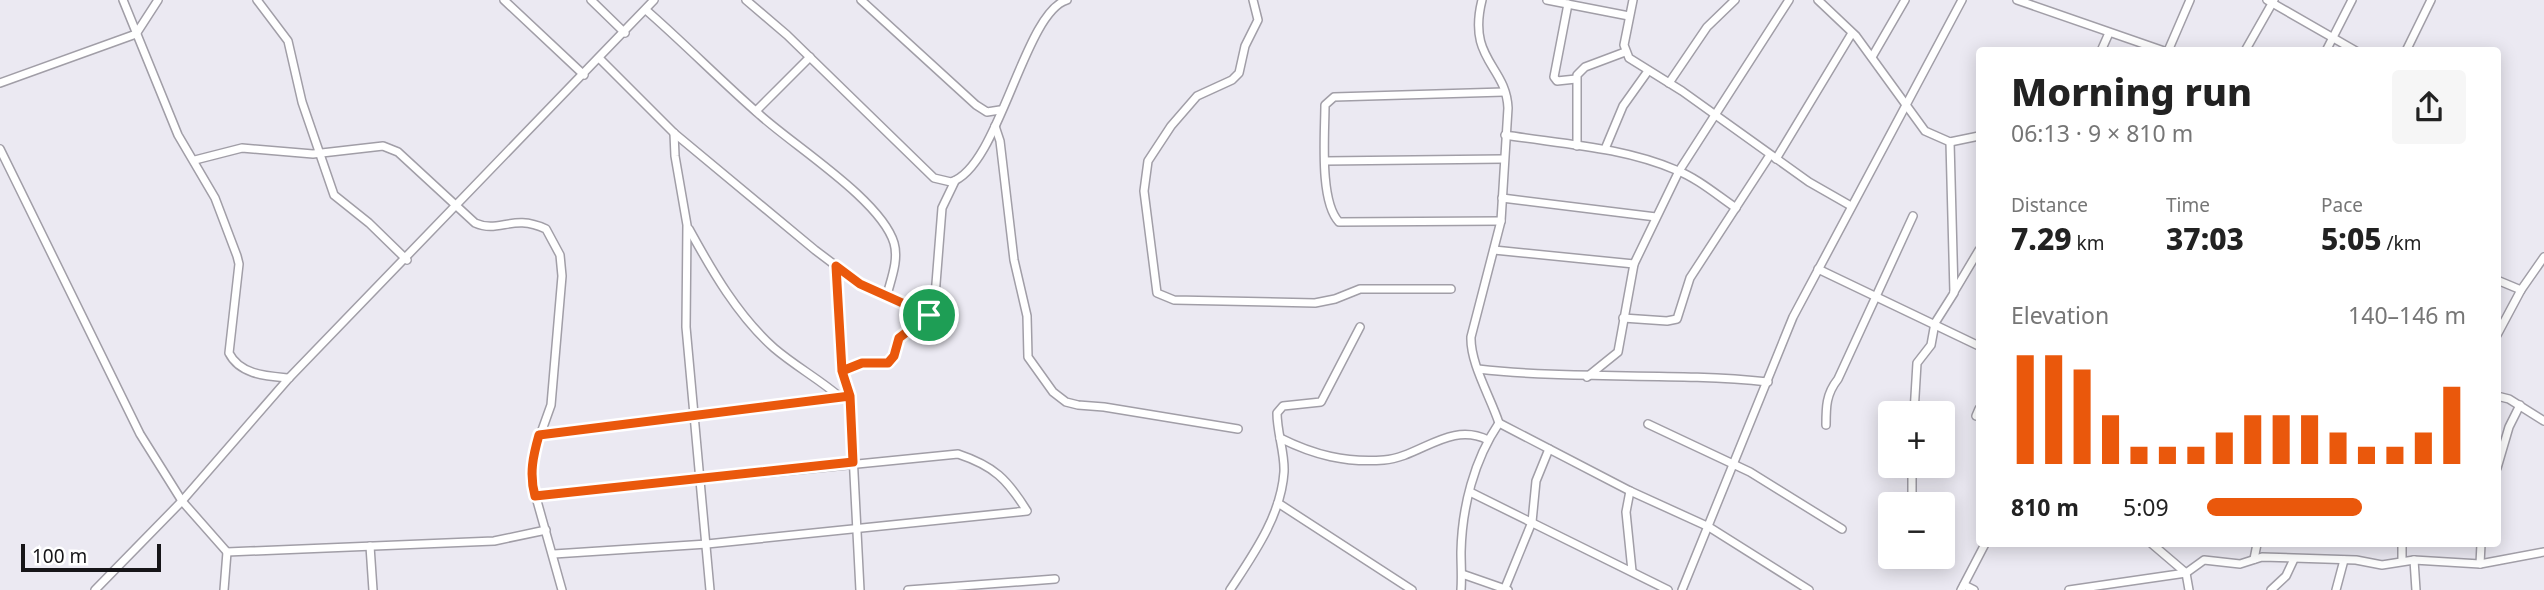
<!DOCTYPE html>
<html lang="en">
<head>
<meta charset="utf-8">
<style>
  :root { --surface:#fff; --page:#f6f6f6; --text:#222; --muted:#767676; --accent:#ea580c }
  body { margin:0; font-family:"Noto Sans",sans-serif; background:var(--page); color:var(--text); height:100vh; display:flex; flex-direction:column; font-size:26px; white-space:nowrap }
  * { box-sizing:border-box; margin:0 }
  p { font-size:23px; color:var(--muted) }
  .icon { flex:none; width:38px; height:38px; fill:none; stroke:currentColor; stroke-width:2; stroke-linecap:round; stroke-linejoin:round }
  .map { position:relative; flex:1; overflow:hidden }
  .drawer { position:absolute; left:1976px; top:47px; width:525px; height:500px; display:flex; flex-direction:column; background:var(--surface); border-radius:7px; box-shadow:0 4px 18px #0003 }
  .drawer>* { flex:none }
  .buttons { position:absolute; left:1878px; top:401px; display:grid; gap:14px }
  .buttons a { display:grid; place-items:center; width:77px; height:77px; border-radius:7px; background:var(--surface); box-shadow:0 4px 18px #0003; font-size:35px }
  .scale { position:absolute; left:21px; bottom:18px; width:140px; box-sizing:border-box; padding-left:7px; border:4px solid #161518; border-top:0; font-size:19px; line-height:24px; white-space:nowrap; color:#161518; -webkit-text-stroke:5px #fff; paint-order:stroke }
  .pin { position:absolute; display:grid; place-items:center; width:60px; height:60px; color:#fff; margin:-30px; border:4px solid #fff; border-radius:50%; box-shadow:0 2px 7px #0007 }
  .round { display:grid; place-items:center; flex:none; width:74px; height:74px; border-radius:7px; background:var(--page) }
  .summary { display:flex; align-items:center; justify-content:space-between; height:119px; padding:0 35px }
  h1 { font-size:38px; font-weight:800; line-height:52px }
  .metrics { display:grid; grid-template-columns:repeat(3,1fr); gap:10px; height:119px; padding:7px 35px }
  .metrics div { display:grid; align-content:center }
  .metrics b { font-size:30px; font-weight:800 }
  .metrics small { font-size:19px; font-weight:400 }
  .metrics p { font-size:19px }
  .chart { height:196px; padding:14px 35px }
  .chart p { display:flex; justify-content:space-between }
  .chart svg { width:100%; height:126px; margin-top:7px; stroke:var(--accent); stroke-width:6 }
  ul { padding:0 35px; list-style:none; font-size:23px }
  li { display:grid; grid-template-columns:112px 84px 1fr; align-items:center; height:52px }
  li i { height:18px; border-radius:9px; background:var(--accent) }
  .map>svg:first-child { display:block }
</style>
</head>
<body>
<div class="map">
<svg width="2544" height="590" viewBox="0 0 2544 590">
  <rect width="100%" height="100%" fill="#ebe9f2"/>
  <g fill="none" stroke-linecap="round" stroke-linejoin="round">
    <!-- street casing -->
    <g stroke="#a19ea7" stroke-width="10">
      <g id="street">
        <path d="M123 0 178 135 215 198 237 256 239 264 229 353C240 375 267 376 289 378"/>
        <path d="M257 0 288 41 302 102 334 195 369 223 407 260"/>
        <path d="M504 0 584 75"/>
        <path d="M591 0 625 33"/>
        <path d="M746 0 787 35 934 178 951 182C999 168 1024 12 1067 0"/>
        <path d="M861 0 976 105 987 112 1000 110"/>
        <path d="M1253 0 1258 20 1245 46 1239 73 1232 80 1197 96 1171 126 1148 161 1144 191 1157 293 1174 300 1315 303 1335 299 1360 289H1451"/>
        <path d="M1482 0C1467 60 1506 65 1508 108L1501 221 1471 337C1470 363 1490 396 1499 423L1630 491 1709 527 1809 590"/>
        <path d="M1547 0 1629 16"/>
        <path d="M1633 0 1624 45 1629 58 1682 91 1809 182 1851 206"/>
        <path d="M1818 0 1856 36 1925 131 1950 142 1979 136"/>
        <path d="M2017 0 2164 51"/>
        <path d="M2267 0 2356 51"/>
        <path d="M1568 4 1554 77 1557 81 1576 79"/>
        <path d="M646 10C685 44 721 81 760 115 794 146 881 200 894 243 899 260 891 279 887 295"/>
        <path d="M2101 51 2109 33"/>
        <path d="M2168 51 2190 0"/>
        <path d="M2245 51 2274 0"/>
        <path d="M2326 51 2352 0"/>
        <path d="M2406 51 2431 0"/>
        <path d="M1872 57 1905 0"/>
        <path d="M600 59 674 133 815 250 860 284 929 315"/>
        <path d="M0 83 136 34 158 0"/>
        <path d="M1669 83 1707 27 1735 0"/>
        <path d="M756 111 810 57"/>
        <path d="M995 126 1000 141 1014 260 1027 316 1028 357 1053 392 1066 402 1078 405 1104 407 1238 429"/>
        <path d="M674 133 675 156 687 225 686 327 710 590"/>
        <path d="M1505 135C1562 144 1622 147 1676 170 1697 178 1717 195 1736 208"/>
        <path d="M1577 146V75L1585 67 1625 52"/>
        <path d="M0 149 140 434 182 501 227 552 494 541 546 530"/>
        <path d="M1605 149 1623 106 1648 71"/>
        <path d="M1776 159 1852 33"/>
        <path d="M195 160 242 148 313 154 383 146 398 152 475 223C500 234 512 213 546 229L560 255 562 276 551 405 532 458V483L562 590"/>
        <path d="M1325 161 1503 159"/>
        <path d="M1502 198 1656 217"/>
        <path d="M1501 221 1339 222C1319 201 1325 133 1325 105L1334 97 1504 92"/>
        <path d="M689 229C712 271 738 316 774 348 795 366 819 379 840 397"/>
        <path d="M1494 250 1634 264"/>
        <path d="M1818 269 1979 346"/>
        <path d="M2497 280 2521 290"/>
        <path d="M1954 292 1979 250"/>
        <path d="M1623 318 1667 321 1677 319 1690 278 1770 155"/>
        <path d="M2497 335 2521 290 2544 257"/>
        <path d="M1478 369C1574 380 1671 372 1768 382"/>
        <path d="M842 371 862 363H888L894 356 899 338 934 309 942 208 955 181"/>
        <path d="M1587 377 1618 352 1634 264 1679 171 1789 0"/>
        <path d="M850 396 860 590"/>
        <path d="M2497 396 2509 399 2544 421"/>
        <path d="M1914 413 1917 363 1931 345 1935 323 1954 293 1950 142"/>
        <path d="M1976 416 1979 409"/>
        <path d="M1648 424 1750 472 1842 529"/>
        <path d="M1826 425C1826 407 1826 394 1838 379L1913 216"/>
        <path d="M539 435 850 396 842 371 836 266"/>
        <path d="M1280 438C1314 455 1346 463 1384 460 1420 457 1450 421 1488 440"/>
        <path d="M2497 468 2509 427 2520 405"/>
        <path d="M1630 491 1626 512 1632 571"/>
        <path d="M1470 492 1668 590"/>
        <path d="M535 496 958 454C994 466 1007 479 1027 511L707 544 554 554"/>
        <path d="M1278 503 1412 590"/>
        <path d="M1912 504V466"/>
        <path d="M2152 544 2186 573 2189 590"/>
        <path d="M2402 544V561"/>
        <path d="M370 546 373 590"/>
        <path d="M2254 559 2257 544"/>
        <path d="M2414 560 2416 590"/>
        <path d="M2480 564 2481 544"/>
        <path d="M1462 574 1508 590"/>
        <path d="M1964 585 1974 590"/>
        <path d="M1505 588 1532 522 1536 481 1549 449"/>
        <path d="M95 590 182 501 289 378 654 0"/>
        <path d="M224 590 227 552"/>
        <path d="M908 590 1055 579"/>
        <path d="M1230 590C1253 555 1281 516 1284 472 1285 453 1277 433 1277 413L1283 406 1321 402 1360 327"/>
        <path d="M1461 590C1462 577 1461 565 1461 552 1462 507 1474 460 1499 423"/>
        <path d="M1682 590 1793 317 1962 0"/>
        <path d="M1961 590 1985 544"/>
        <path d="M2069 590 2186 573 2204 560 2240 564 2262 557 2356 560 2382 565 2414 560 2480 564 2544 552"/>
        <path d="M2271 590 2286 576 2294 559"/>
        <path d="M2336 590 2344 560"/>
      </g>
    </g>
    <!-- street -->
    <use href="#street" stroke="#fff" stroke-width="7"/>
  </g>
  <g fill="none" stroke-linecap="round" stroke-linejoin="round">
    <!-- route casing -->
    <g stroke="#fff" stroke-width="14">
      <path id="route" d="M929 315 899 338 894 356 888 363H862L842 371 850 396 539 435C533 456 529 474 535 496L853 462 850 396 842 371 836 266 860 284 929 315"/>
    </g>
    <!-- route -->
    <use href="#route" stroke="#ea580c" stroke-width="9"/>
  </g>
</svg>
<div class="buttons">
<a>+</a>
<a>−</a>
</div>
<div class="scale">100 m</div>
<div class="pin" style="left:929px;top:315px;background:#1e9e55"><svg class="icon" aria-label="arrive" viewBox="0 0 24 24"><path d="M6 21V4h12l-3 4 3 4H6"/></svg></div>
<section class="drawer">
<div class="summary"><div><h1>Morning run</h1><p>06:13 · 9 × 810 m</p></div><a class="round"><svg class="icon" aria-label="share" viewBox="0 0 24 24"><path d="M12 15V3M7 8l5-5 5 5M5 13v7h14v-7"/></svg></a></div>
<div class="metrics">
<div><p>Distance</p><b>7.29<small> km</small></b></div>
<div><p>Time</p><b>37:03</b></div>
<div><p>Pace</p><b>5:05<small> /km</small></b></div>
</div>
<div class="chart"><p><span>Elevation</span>140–146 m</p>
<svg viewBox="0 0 160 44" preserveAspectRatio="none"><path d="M5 44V6M15 44V6M25 44V11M35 44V27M45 44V38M55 44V38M65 44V38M75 44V33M85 44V27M95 44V27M105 44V27M115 44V33M125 44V38M135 44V38M145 44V33M155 44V17"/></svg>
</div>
<ul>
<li><b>810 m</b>5:09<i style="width:60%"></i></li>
</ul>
</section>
</div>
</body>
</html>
